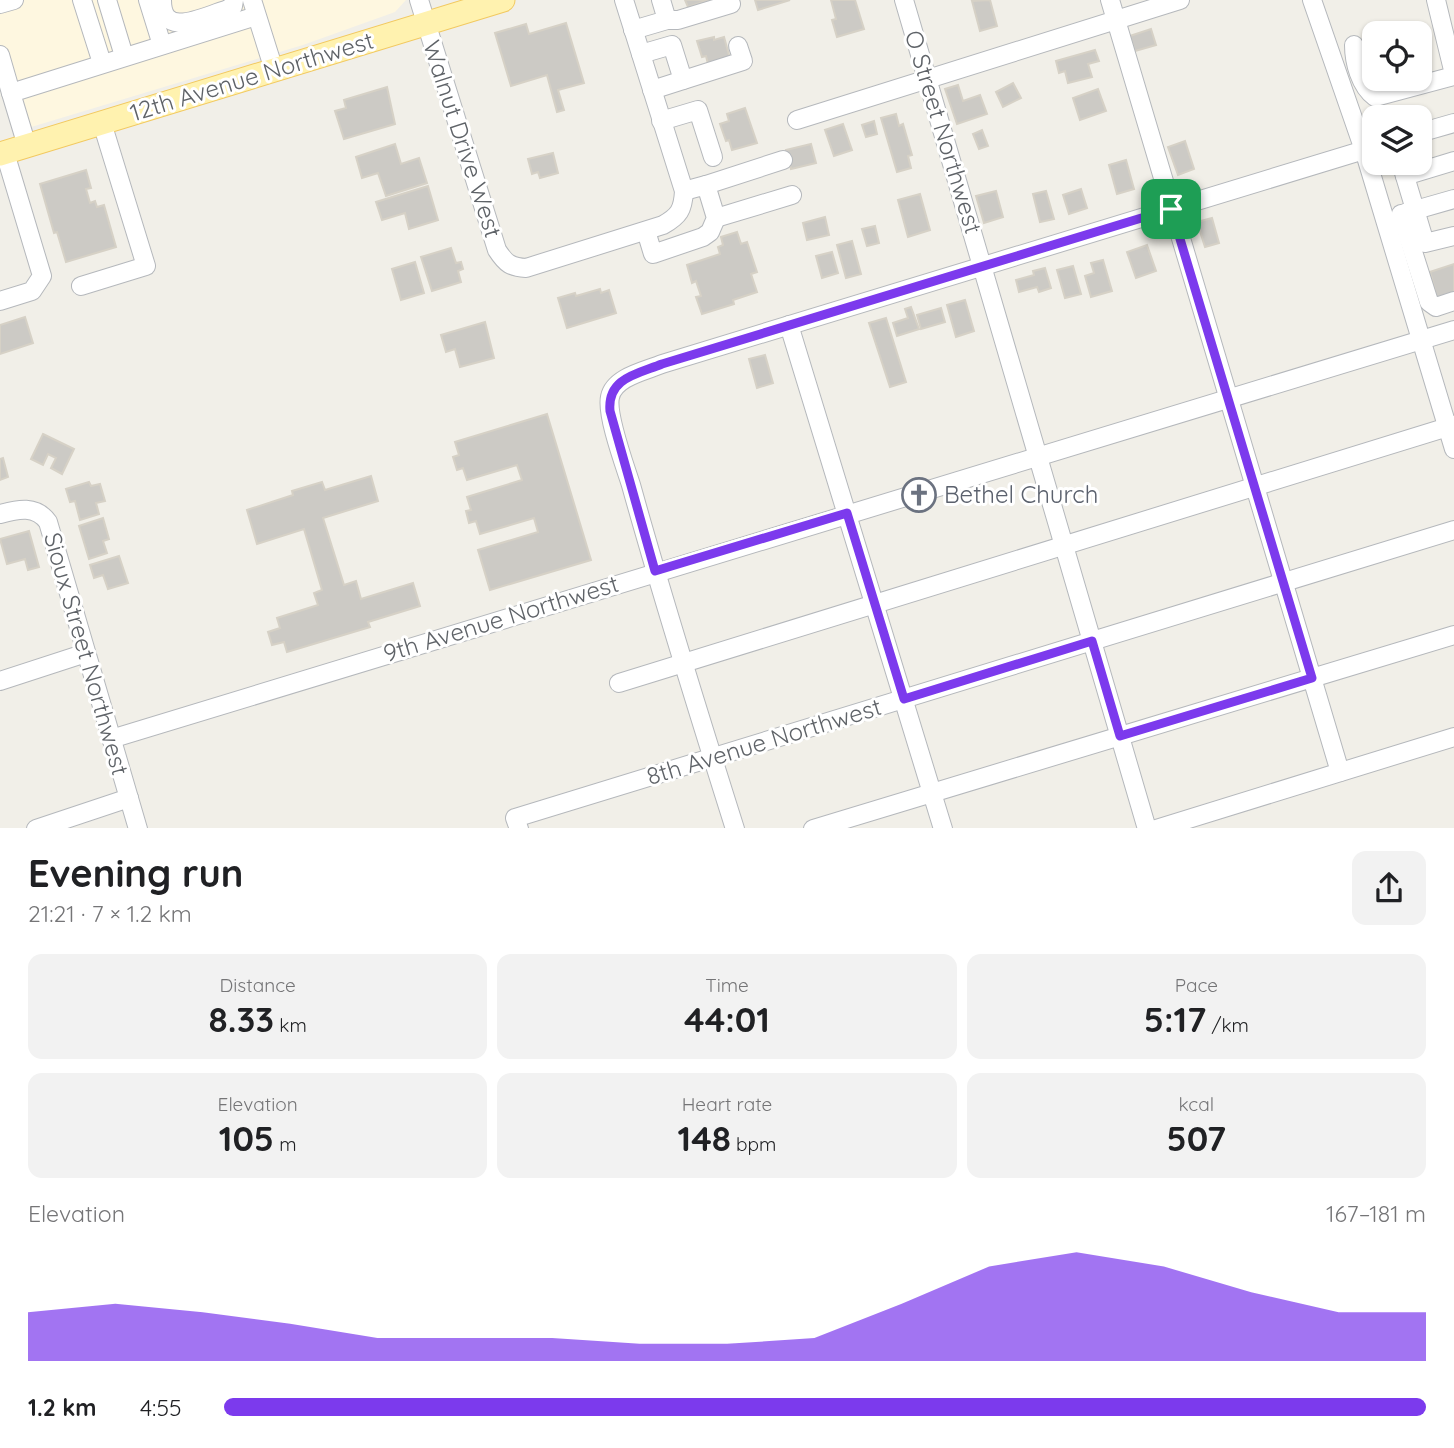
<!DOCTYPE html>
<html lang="en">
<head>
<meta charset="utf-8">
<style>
  :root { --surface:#fff; --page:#f2f2f2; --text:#202124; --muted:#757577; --accent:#7c3aed }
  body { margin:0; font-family:Quicksand,sans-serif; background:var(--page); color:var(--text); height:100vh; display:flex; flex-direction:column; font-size:26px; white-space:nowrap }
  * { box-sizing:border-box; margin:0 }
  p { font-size:23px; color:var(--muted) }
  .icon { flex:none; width:38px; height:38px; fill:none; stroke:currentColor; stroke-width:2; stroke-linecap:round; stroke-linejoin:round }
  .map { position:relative; height:828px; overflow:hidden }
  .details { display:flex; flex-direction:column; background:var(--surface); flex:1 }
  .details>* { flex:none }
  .tools { position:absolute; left:1362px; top:21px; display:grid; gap:14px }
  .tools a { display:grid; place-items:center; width:70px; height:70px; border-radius:14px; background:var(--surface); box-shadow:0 2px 5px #0004; font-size:35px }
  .pin { position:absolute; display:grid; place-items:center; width:60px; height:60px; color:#fff; margin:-30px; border-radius:14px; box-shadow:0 4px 10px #0006 }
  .round { display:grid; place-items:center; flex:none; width:74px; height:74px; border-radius:14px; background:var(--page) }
  .summary { display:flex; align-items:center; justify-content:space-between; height:119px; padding:0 28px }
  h1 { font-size:38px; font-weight:800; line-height:52px }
  .figures { display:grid; grid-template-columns:repeat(3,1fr); gap:10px; height:119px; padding:7px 28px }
  .figures div { display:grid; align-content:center; border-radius:14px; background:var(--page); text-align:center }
  .figures b { font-size:35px; font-weight:800 }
  .figures small { font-size:19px; font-weight:400 }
  .figures p { font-size:19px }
  .chart { height:196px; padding:14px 28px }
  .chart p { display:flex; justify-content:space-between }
  .chart svg { width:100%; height:126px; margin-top:7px; fill:var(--accent); opacity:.7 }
  ul { padding:0 28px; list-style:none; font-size:23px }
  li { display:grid; grid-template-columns:112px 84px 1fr; align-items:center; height:52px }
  li i { height:18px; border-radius:9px; background:var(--accent) }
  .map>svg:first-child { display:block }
</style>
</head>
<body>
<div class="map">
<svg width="1454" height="829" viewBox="0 0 1454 829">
  <rect width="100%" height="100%" fill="#f1efe8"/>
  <!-- commercial -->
  <path fill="#fef7e0" d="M0 0H406L395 12 303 45 18 131 0 71Z"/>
  <!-- building -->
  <g fill="#cccac5" stroke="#d6d1c6" stroke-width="2">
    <path d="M685 0H709L688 7Z"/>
    <path d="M755 0H790L758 10Z"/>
    <path d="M831 0H855L864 29 837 37 832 20 836 19Z"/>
    <path d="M990 0 997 26 980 31 972 1Z"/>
    <path d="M566 23 584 83 558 90 564 110 557 112 547 75 511 86 495 33 526 24 529 34Z"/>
    <path d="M1151 29 1156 45 1135 51 1130 36Z"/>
    <path d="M714 37V40L724 37 731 62 709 68 706 56 702 57 697 41Z"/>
    <path d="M1095 50 1099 61 1088 64 1092 77 1068 83 1065 71 1059 73 1056 61Z"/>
    <path d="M1374 69V79H1416L1371 93 1365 72Z"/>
    <path d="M1013 83 1021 98 1003 107 996 92Z"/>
    <path d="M958 85 963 101 980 95 987 114 957 124 945 89Z"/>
    <path d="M387 87 395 124 344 139 335 111 346 108 344 100Z"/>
    <path d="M1098 89 1106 111 1080 120 1073 98Z"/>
    <path d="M745 108 757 143 732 150 729 140 726 141 720 124 729 121 727 114Z"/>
    <path d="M896 114 899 126 903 124 912 155 908 156 911 168 897 172 881 118Z"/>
    <path d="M874 121 877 134 866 137 862 125Z"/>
    <path d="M843 124 852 150 834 156 825 130Z"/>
    <path d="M982 130 988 146 979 149 973 134Z"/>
    <path d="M1185 141 1194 169 1178 175 1168 147Z"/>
    <path d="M395 144 401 164 419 158 427 183 386 196 378 173 362 178 356 157Z"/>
    <path d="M811 144 816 163 791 169 786 150Z"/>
    <path d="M553 153 558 173 540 178 538 172 532 174 528 159Z"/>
    <path d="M1126 160 1134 189 1117 194 1109 165Z"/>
    <path d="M86 170 91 188 86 189 90 203 95 201 97 207 104 205 116 247 66 262 57 232 54 233 40 184Z"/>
    <path d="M428 186 438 220 409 229 405 213 382 220 376 202Z"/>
    <path d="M1081 189 1087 208 1069 214 1063 195Z"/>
    <path d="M996 191 1003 217 984 223 976 196Z"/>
    <path d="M1046 191 1054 219 1040 222 1033 194Z"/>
    <path d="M920 194 930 230 908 237 898 200Z"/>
    <path d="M825 217 829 235 807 240 803 223Z"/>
    <path d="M1212 218 1219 243 1205 247 1197 222Z"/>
    <path d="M875 226 879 243 867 246 862 229Z"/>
    <path d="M737 232 741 244 747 242 757 272 751 274 757 292 733 300 734 304 702 314 696 297 701 296 696 281 692 283 687 265 720 254 718 247 723 245 721 237Z"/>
    <path d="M852 241 861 274 846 278 837 245Z"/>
    <path d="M1147 245 1156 271 1136 278 1127 252Z"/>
    <path d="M451 248 456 263 461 262 463 269 458 271 461 282 432 291 421 257Z"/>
    <path d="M832 252 838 273 822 278 816 256Z"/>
    <path d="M1103 260 1112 291 1091 297 1085 276 1094 273 1091 263Z"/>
    <path d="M415 262 424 293 401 300 392 269Z"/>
    <path d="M1454 264V295L1436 301 1433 291 1435 290 1430 272Z"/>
    <path d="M1073 266 1081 294 1065 298 1057 270Z"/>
    <path d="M1045 268 1051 288 1039 292 1037 287 1019 292 1016 280 1034 275 1033 271Z"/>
    <path d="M600 289 601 293 609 290 616 313 567 328 558 298 575 293 576 296Z"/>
    <path d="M965 300 974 331 956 337 947 305Z"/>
    <path d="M911 307 919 329 897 336 893 323 908 318 905 309Z"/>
    <path d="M941 308 945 322 921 329 917 315Z"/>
    <path d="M25 317 33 343 0 354V325Z"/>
    <path d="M886 318 906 382 890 387 869 323Z"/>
    <path d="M485 322 494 358 460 367 455 349 446 352 441 335Z"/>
    <path d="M765 355 773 383 757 388 749 359Z"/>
    <path d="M547 414 591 560 490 590 478 550 538 532 534 518 480 534 476 521 469 523 466 511 471 510 467 497 522 480 517 465 467 480 463 468 457 470 453 457 459 455 455 442Z"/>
    <path d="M43 434 74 449 62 474 51 468 56 458 48 454 43 465 31 459Z"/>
    <path d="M3 458 8 477 0 480V459Z"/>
    <path d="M371 476 378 501 323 518 344 585 356 581 361 599 413 583 420 606 368 622 370 627 287 652 284 642 272 645 268 632 280 628 277 618 318 605 314 593 322 590 304 529 257 544 247 510 293 495 292 491 322 482 325 490Z"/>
    <path d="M89 482 91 486 100 484 105 501 96 503 99 514 80 520 75 501 70 502 66 489Z"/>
    <path d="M103 518 109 539 103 541 107 553 89 559 79 526Z"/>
    <path d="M29 531 39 567 28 570 25 559 7 564 0 539Z"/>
    <path d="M119 556 128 583 108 589 103 575 94 578 90 565Z"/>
  </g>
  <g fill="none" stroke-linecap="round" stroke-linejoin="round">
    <!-- minor casing -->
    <g stroke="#b5b8bc" stroke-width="20">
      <g id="minor">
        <path d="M82 0 102 63"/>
        <path d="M107 0 124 56"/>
        <path d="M148 0 162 45"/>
        <path d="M162 0C162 40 204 16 226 10L233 6 234 0"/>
        <path d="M252 0 274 70"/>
        <path d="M419 0 497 250C506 264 511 267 526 268L663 225C679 216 683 210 684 191L624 0"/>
        <path d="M904 0 1147 829"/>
        <path d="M1110 0 1340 772"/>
        <path d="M1312 0 1364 150 1454 449"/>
        <path d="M1436 0 1454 74"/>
        <path d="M0 4 14 0"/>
        <path d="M667 20H678L731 4"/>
        <path d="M633 30 667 20 661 0"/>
        <path d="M1354 45C1354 62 1360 86 1375 97L1454 76"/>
        <path d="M641 54 672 45 683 80"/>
        <path d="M0 55 11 93 256 16"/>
        <path d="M652 90 743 61 738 46"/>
        <path d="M11 93 27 146"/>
        <path d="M797 120 1180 0"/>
        <path d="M661 121 698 110 713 157"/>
        <path d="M1419 133 1454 123"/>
        <path d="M1401 163 1425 243 1454 236"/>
        <path d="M1405 176 1454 161"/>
        <path d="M706 185 783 160"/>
        <path d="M1405 213 1454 199"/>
        <path d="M1401 214 1429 302 1436 307 1454 301"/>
        <path d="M716 218 792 195"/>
        <path d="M646 231 653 254 703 237 710 232 716 218 706 185 684 191"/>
        <path d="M81 286 146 266 102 123"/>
        <path d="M0 301 32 291 42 276 5 153"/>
        <path d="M789 325 943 829"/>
        <path d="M0 514C18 509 36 505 48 522L138 829"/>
        <path d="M0 681 86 653"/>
        <path d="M619 683 1454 425"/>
        <path d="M111 739 1454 330"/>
        <path d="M36 829 129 798"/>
        <path d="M519 829 515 818 1454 530"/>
        <path d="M735 829C699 715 663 600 631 485 625 466 606 415 610 397 614 377 645 371 662 364L1374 147"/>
        <path d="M813 829 1454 635"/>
        <path d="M1156 829 1454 737"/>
      </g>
    </g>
    <!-- major casing -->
    <g stroke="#f2c960" stroke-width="25">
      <path id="major" d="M0 154 503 0"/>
    </g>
    <!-- minor -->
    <use href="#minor" stroke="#fff" stroke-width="18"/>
    <!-- major -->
    <use href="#major" stroke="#fff2af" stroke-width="23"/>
  </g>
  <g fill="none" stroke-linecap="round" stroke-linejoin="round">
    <!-- route casing -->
    <g stroke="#fff" stroke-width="14">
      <path id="route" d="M1171 209 1312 678 1120 736 1092 641 904 699 847 513 655 571 610 411C607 378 637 374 662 364Z"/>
    </g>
    <!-- route -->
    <use href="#route" stroke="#7c3aed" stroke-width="9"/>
  </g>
  <!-- icons -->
  <defs>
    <g id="church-ring" transform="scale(1.75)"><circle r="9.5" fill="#fff" stroke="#6b7280" stroke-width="1.5"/><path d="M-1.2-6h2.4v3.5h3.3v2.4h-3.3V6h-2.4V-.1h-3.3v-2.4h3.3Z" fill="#6b7280"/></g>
  </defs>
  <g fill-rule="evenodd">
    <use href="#church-ring" x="919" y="495"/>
  </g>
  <g text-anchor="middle" stroke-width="6" stroke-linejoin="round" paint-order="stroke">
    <!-- street labels -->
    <g font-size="24" fill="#5f6368" stroke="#fff">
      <text transform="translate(252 77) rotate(-17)" y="8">12th Avenue Northwest</text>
      <text transform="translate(943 132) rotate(73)" y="8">O Street Northwest</text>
      <text transform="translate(462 139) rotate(72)" y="8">Walnut Drive West</text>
      <text transform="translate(501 619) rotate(-17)" y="8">9th Avenue Northwest</text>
      <text transform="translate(86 654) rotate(74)" y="8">Sioux Street Northwest</text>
      <text transform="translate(764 742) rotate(-17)" y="8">8th Avenue Northwest</text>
    </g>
    <!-- worship labels -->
    <g font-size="24" fill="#5b616d" stroke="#fff" text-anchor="start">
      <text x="944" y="503">Bethel Church</text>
    </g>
  </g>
</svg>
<div class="tools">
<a><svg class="icon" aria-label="locate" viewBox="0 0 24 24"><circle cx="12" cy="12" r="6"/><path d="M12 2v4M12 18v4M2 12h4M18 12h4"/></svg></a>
<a><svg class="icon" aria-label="layers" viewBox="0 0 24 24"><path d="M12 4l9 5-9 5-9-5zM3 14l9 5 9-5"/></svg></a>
</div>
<div class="pin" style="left:1171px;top:209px;background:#1e9e55"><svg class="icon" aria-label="arrive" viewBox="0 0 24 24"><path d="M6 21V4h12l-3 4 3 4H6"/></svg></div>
</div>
<section class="details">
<div class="summary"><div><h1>Evening run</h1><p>21:21 · 7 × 1.2 km</p></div><a class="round"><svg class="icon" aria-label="share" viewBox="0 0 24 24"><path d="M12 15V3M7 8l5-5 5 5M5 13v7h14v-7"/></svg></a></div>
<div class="figures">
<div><p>Distance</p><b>8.33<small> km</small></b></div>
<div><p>Time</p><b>44:01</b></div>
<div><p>Pace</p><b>5:17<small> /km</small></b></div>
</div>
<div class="figures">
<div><p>Elevation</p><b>105<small> m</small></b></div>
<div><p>Heart rate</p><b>148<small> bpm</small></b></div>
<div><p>kcal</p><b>507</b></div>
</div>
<div class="chart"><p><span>Elevation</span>167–181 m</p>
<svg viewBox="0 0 160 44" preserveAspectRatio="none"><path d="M0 44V27L10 24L20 27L30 31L40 36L50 36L60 36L70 38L80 38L90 36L100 24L110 11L120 6L130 11L140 20L150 27L160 27V44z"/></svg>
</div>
<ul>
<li><b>1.2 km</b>4:55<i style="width:100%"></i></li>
</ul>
</section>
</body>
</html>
